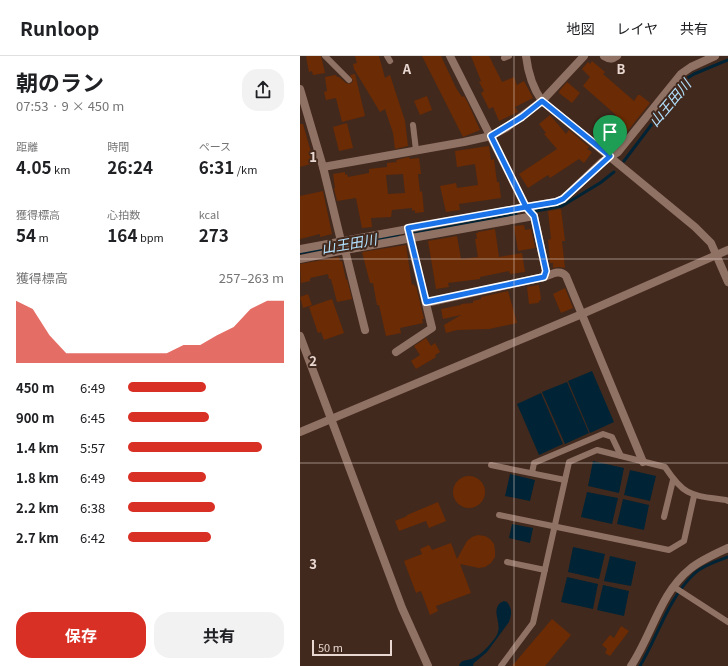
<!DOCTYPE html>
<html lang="ja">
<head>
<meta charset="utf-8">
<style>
  :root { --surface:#fff; --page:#f2f2f2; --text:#202124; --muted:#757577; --line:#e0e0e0; --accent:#d93025 }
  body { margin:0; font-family:Georgia,"Noto Sans JP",serif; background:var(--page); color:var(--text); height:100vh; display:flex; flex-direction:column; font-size:15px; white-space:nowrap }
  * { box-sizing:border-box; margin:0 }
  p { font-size:13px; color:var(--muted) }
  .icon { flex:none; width:22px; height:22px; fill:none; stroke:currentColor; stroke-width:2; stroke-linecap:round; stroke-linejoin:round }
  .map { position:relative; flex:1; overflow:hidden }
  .side { display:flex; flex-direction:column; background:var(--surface); width:300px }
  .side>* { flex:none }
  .scale { position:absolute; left:12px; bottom:10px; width:80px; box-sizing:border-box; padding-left:4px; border:2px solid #e9d8d1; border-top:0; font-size:11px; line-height:14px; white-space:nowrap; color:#e9d8d1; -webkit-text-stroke:3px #42291d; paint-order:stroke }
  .pin { position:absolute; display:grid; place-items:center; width:34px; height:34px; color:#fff; margin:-41px -17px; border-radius:50% 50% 50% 0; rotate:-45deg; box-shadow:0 0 4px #0007 }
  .pin .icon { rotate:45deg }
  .round { display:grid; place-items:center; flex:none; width:42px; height:42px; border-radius:16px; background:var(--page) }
  .head { display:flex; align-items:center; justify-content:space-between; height:68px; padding:0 16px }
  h1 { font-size:22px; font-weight:700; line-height:30px }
  .figures { display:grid; grid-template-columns:repeat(3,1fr); gap:6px; height:68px; padding:4px 16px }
  .figures div { display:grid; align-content:center }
  .figures b { font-size:17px; font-weight:700 }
  .figures small { font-size:11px; font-weight:400 }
  .figures p { font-size:11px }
  .chart { height:112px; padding:8px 16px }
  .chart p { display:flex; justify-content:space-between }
  .chart svg { width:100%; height:72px; margin-top:4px; fill:var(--accent); opacity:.7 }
  .primary-button { display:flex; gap:8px; margin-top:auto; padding:8px 16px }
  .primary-button a { flex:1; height:46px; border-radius:16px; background:var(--accent); color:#fff; font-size:16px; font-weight:700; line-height:46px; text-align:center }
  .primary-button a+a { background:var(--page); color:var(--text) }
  ul { padding:0 16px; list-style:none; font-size:13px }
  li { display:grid; grid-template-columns:64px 48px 1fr; align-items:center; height:30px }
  li i { height:10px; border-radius:5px; background:var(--accent) }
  header { display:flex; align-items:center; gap:24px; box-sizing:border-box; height:56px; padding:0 20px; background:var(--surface); border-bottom:1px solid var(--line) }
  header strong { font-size:19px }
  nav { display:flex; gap:22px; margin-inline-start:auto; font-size:14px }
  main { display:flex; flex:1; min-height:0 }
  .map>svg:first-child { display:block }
</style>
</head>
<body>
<header>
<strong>Runloop</strong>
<nav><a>地図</a><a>レイヤ</a><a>共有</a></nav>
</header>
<main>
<section class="side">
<div class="head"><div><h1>朝のラン</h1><p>07:53 · 9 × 450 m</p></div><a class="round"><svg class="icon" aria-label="share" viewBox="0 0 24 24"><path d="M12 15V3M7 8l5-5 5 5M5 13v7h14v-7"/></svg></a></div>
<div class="figures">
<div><p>距離</p><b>4.05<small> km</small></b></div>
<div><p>時間</p><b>26:24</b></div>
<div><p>ペース</p><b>6:31<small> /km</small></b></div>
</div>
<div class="figures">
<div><p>獲得標高</p><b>54<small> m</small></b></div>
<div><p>心拍数</p><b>164<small> bpm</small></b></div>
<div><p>kcal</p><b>273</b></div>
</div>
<div class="chart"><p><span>獲得標高</span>257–263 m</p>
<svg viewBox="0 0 160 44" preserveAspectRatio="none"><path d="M0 44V6L10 11L20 27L30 38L40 38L50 38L60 38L70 38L80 38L90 38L100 33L110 33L120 27L130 22L140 11L150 6L160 6V44z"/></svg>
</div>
<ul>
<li><b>450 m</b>6:49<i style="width:50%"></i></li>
<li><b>900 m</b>6:45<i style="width:52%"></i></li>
<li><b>1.4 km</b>5:57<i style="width:86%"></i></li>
<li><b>1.8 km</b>6:49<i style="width:50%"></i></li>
<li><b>2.2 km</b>6:38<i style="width:56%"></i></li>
<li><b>2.7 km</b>6:42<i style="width:53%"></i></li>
</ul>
<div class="primary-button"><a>保存</a><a>共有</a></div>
</section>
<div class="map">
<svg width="428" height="610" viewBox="0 0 428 610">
  <rect width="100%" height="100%" fill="#42291d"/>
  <!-- water -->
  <g fill="#002435">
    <path d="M292 315 314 366 290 377 268 325Z"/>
    <path d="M267 326 289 377 265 388 242 336Z"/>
    <path d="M241 337 263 388 239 399 217 348Z"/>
    <path d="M293 405 324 412 319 437 288 430Z"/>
    <path d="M330 414 356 420 350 445 324 439Z"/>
    <path d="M210 418 235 424 230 445 205 440Z"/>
    <path d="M287 436 318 442 312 468 281 461Z"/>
    <path d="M323 443 349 449 344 474 317 468Z"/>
    <path d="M212 468 233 472 230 487 209 482Z"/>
    <path d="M273 491 305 498 299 523 268 516Z"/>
    <path d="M310 500 336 506 331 530 304 525Z"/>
    <path d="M267 521 298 528 293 553 261 546Z"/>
    <path d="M303 529 329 535 324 560 297 554Z"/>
    <path d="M204 545 207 546C212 552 212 558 209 566L187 596 174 607 173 610H159C161 603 166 605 171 603 180 600 190 589 195 582 205 569 190 557 200 547Z"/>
  </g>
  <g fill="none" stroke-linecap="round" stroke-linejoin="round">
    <!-- stream -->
    <g stroke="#002435" stroke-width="3">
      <path d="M324 105 386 23 394 18 428 4"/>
      <path d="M236 155 262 150 300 127 314 116"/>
      <path d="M115 176 216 158"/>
      <path d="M0 197 98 179"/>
      <path d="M340 610C358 580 368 542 395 517 404 509 417 505 428 501"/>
    </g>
  </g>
  <!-- building -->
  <g fill="#6b2b04" fill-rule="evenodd">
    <path d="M6 0H21L25 17 13 19 12 15 9 16Z"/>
    <path d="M55 0H79L85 22 90 19 105 65 108 90 95 93 93 77 85 53 80 56 54 13 53 8 57 7Z"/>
    <path d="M122 0H141L156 32 162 41 164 40 168 47 180 74 163 81Z"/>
    <path d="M171 0H189L202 26 214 21 217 29 224 25 233 42 215 51 218 56 199 65 193 51 189 53 181 37 184 35 179 26 181 25Z"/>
    <path d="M292 5 305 16 303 18 334 45 338 39H340L350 47 314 92 307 86 319 72 311 65 316 59 283 30 290 21 282 13 288 6 290 8Z"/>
    <path d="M55 18 65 60 42 66 36 42 26 44 24 36 27 35 25 21 36 19 37 21H39L46 27 50 28 53 25 50 19Z"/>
    <path d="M267 26 280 37 272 47 259 37 260 34Z"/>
    <path d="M127 40 132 54 120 59 114 45Z"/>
    <path d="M250 59 266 78 269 74 289 91 287 93 292 96 284 107 279 103 250 122 248 119 228 132 219 118 257 93 244 78 246 77 239 68Z"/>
    <path d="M47 67 53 92 39 95 33 71Z"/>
    <path d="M0 68H3L14 107 0 111Z"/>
    <path d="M189 90 191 104 194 103 197 126H199L201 142 159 148 160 154 146 156 140 130 156 127 157 132 178 129 175 108 157 111 155 95Z"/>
    <path d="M109 101 110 103 119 102 121 118H118L120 136 122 135 124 156 115 157V154L112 155V152L92 154 91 161 71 162 72 171 62 172 56 142 37 145 34 132H35L33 118 45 116V119L47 118 48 121 69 117V113L87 111V107L97 106 96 104ZM103 118 105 137 88 138 86 119Z"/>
    <path d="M23 135 32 178 20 181V178L0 183V140Z"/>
    <path d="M261 153 265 185H262L265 212 259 211 253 212V207H250L248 184 251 183 248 155Z"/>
    <path d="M224 169 225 174 231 173 235 192 218 195 214 170Z"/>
    <path d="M195 173 199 201 222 197 225 216 210 218 209 215 180 221V223L148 227 149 231 136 233 128 185 157 180 161 203 178 201 175 183H177L176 177H178V176Z"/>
    <path d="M106 189 112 229 114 228 115 231 116 230 124 263H122L123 267 100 272 101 277 86 280 79 249H77L73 227H70L62 196Z"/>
    <path d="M39 201 40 205H42L46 224 47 223 52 243 37 246 31 223H29L28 218 10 222V225L1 227 0 208Z"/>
    <path d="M239 229 241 243 238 247 229 248 227 231Z"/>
    <path d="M265 232 273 252 261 257 253 238Z"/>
    <path d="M208 235 217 267 189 273 157 274 146 277 144 269 161 259 143 263 141 253 161 249V248L173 247V245L181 243V241Z"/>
    <path d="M8 238 12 249 3 252 0 241Z"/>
    <path d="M32 243 44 277 24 284 21 276 18 277 9 251Z"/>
    <path d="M126 282 131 290 135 287 140 296 135 299 136 301 116 313 111 305 120 299 114 290Z"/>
    <circle cx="169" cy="436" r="16"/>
    <path d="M138 446 146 465 129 472 126 465 99 475 95 465 107 460V459Z"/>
    <path d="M178 479 185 480 190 483 194 488 195 495V501L191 507 185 511 179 512 160 508 171 537 136 550 138 555 130 559 121 535 116 537 104 505 122 498 120 493 129 489 132 494 151 487 157 503 167 485 172 481Z"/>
    <path d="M252 563 271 579 245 610H212Z"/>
    <path d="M321 570 329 575 310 600 305 597 307 593 302 589 310 579 314 582Z"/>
  </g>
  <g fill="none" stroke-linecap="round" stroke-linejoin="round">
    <!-- lane -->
    <g stroke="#907265" stroke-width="6">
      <path d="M25 0 49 24"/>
      <path d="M87 0 90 5"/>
      <path d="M204 2 209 0"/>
      <path d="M113 69 116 94"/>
      <path d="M191 409 265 424"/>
      <path d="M232 417 234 407 303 378 312 381 321 400"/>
      <path d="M199 459 369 494 384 485 394 440"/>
      <path d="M364 461 373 424"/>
      <path d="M207 506 245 514"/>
      <path d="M374 531 428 566"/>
      <path d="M201 610 233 567 269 406 297 394 365 411C385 441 391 439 426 444L428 445"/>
    </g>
    <!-- street -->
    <g stroke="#907265" stroke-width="8">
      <path d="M226 0C228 17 232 31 242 45L395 171 411 187 428 226"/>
      <path d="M304 0C309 3 312 4 317 0"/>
      <path d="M0 33 23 111 41 185"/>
      <path d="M23 111 164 86 191 80 206 72 242 45 284 0"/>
      <path d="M0 193 226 151 256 146 263 143 302 106 318 96 381 18 391 11 415 0"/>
      <path d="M45 194 65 274"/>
      <path d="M0 203 45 194 234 160"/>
      <path d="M244 221C252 218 260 213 266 220L343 406"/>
      <path d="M126 247 244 221 246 215 234 160 226 151 150 0"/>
      <path d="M0 280 102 552 128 610"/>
      <path d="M96 296 132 272 109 179"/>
      <path d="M0 376 282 258 428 194"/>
      <path d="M331 610C352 579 360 537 390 513 401 504 415 498 428 492"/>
    </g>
  </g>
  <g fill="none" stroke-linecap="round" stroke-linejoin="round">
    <!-- route casing -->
    <g stroke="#fff" stroke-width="8">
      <path id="route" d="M310 100 263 143 256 146 226 151 108 172 126 246 244 221 246 215 234 160 226 151 191 80 222 61 242 45 310 100"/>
    </g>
    <!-- route -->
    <use href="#route" stroke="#1a73e8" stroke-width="5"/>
  </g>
  <!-- grid -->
  <path fill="none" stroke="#e9d8d1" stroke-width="1" stroke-opacity="0.55" d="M214 0V610M0 203H428M0 407H428"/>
  <g text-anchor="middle" stroke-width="4" stroke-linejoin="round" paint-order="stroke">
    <!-- water labels -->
    <g font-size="14" font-style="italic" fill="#b2e2ff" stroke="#42291d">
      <text transform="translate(370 47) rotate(-50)" y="5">山王田川</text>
      <text transform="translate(49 188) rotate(-10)" y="5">山王田川</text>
    </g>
  </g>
  <g font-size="13" text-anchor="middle" font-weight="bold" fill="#e9d8d1" stroke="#42291d" stroke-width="4" stroke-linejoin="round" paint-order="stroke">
    <text x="107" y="18">A</text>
    <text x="321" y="18">B</text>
    <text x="13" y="106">1</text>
    <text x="13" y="310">2</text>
    <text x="13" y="513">3</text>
  </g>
</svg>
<div class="scale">50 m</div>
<div class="pin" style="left:310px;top:100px;background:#1e9e55"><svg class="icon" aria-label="arrive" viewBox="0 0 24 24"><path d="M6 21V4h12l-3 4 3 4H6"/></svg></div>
</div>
</main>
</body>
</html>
